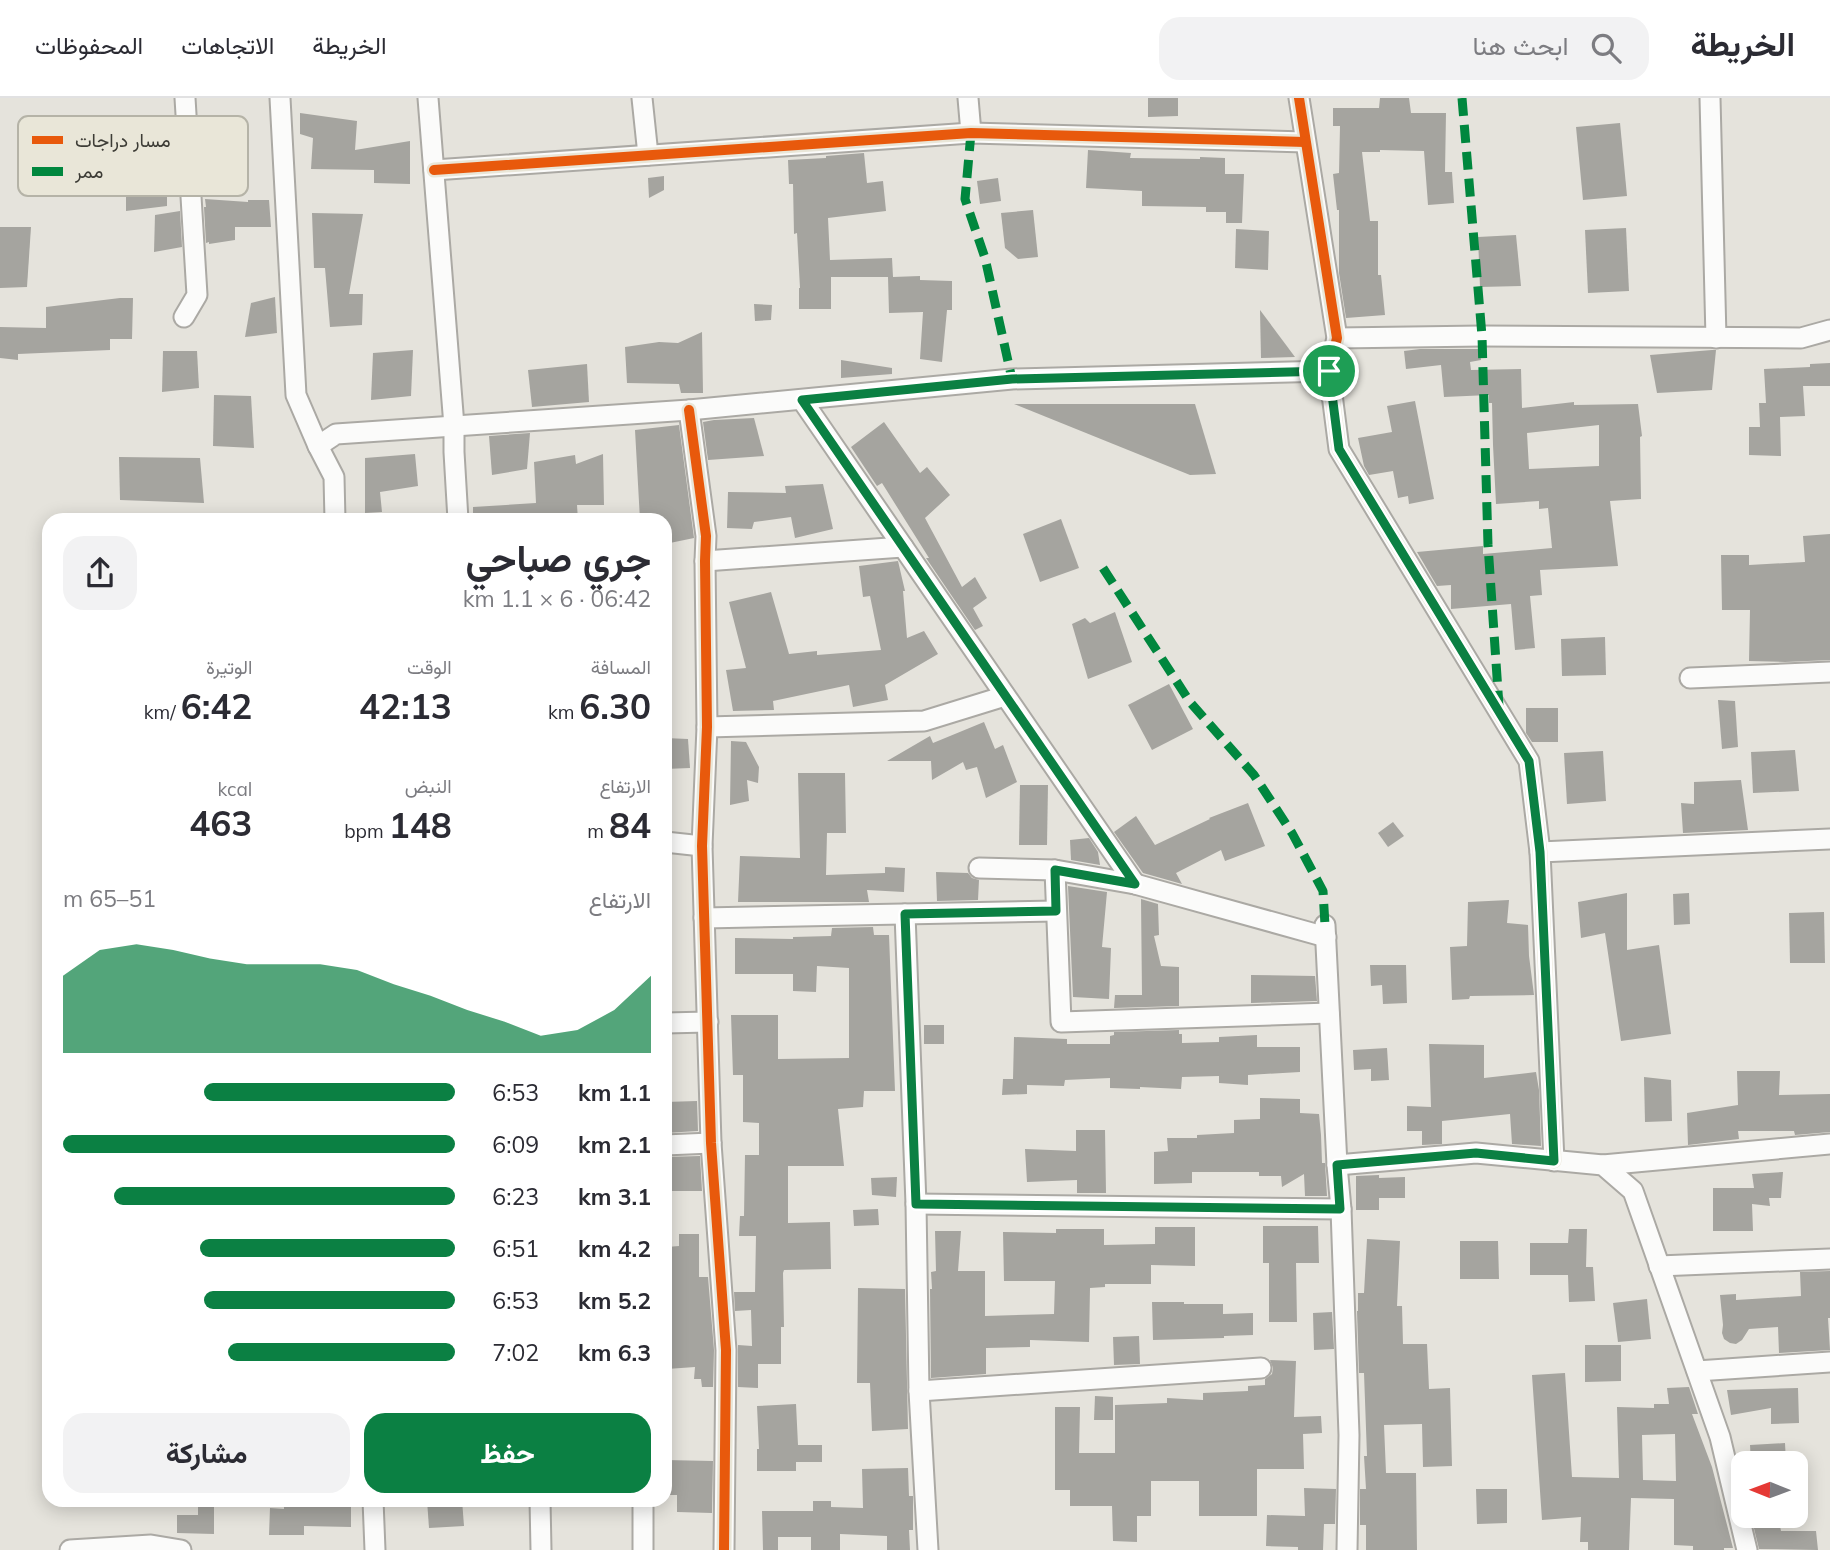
<!DOCTYPE html>
<html lang="ar">
<head>
<meta charset="utf-8">
<style>
  :root { --surface:#fff; --page:#f2f2f3; --text:#2b2b33; --muted:#7c7c81; --line:#e1e1e2; --accent:#0b8043 }
  body { margin:0; font-family:Mulish,Vazirmatn,sans-serif; background:var(--page); color:var(--text); direction:rtl; height:100vh; display:flex; flex-direction:column; font-size:26px; white-space:nowrap }
  * { box-sizing:border-box; margin:0 }
  p { font-size:23px; color:var(--muted) }
  .icon { flex:none; width:38px; height:38px; fill:none; stroke:currentColor; stroke-width:2; stroke-linecap:round; stroke-linejoin:round }
  .map { position:relative; flex:1; overflow:hidden; direction:ltr }
  .panel { position:absolute; left:42px; top:415px; width:630px; height:994px; display:flex; flex-direction:column; background:var(--surface); border-radius:21px; box-shadow:0 4px 18px #0003; direction:rtl }
  .panel>* { flex:none }
  .needle { width:46px; rotate:271deg }
  .buttons { position:absolute; left:1731px; top:1353px; display:grid; gap:14px }
  .buttons a { display:grid; place-items:center; width:77px; height:77px; border-radius:14px; background:var(--surface); box-shadow:0 4px 18px #0003; font-size:35px }
  .pin { position:absolute; display:grid; place-items:center; width:60px; height:60px; color:#fff; margin:-30px; border:4px solid #fff; border-radius:50%; box-shadow:0 2px 7px #0007 }
  .round { display:grid; place-items:center; flex:none; width:74px; height:74px; border-radius:21px; background:var(--page) }
  .headline { display:flex; align-items:center; justify-content:space-between; height:119px; padding:0 21px }
  h1 { font-size:38px; font-weight:700; line-height:52px }
  .metrics { display:grid; grid-template-columns:repeat(3,1fr); gap:10px; height:119px; padding:7px 21px }
  .metrics div { display:grid; align-content:center }
  .metrics b { font-size:35px; font-weight:700 }
  .metrics small { font-size:19px; font-weight:400 }
  .metrics p { font-size:19px }
  .chart { height:196px; padding:14px 21px }
  .chart p { display:flex; justify-content:space-between }
  .chart svg { width:100%; height:126px; margin-top:7px; fill:var(--accent); opacity:.7 }
  .button { display:flex; gap:14px; margin-top:auto; padding:14px 21px }
  .button a { flex:1; height:80px; border-radius:21px; background:var(--accent); color:#fff; font-size:28px; font-weight:700; line-height:80px; text-align:center }
  .button a+a { background:var(--page); color:var(--text) }
  ul { padding:0 21px; list-style:none; font-size:23px }
  li { display:grid; grid-template-columns:112px 84px 1fr; align-items:center; height:52px }
  li i { height:18px; border-radius:9px; background:var(--accent) }
  header { display:flex; align-items:center; gap:42px; box-sizing:border-box; height:98px; padding:0 35px; background:var(--surface); border-bottom:2px solid var(--line) }
  header strong { font-size:33px }
  nav { display:flex; gap:38px; margin-inline-start:auto; font-size:24px }
  .search { width:490px; height:63px; background:var(--page); display:flex; align-items:center; gap:18px; box-sizing:border-box; padding:0 24px; border-radius:21px; color:var(--muted); font-size:26px }
  .map>svg:first-child { display:block }
</style>
</head>
<body>
<header>
<strong>الخريطة</strong>
<div class="search"><svg class="icon" aria-label="search" viewBox="0 0 24 24"><circle cx="10" cy="10" r="6"/><path d="M15 15l6 6"/></svg>ابحث هنا</div>
<nav><a>الخريطة</a><a>الاتجاهات</a><a>المحفوظات</a></nav>
</header>
<div class="map">
<svg width="1830" height="1452" viewBox="0 0 1830 1452">
  <rect width="100%" height="100%" fill="#e5e3dc"/>
  <!-- building -->
  <g fill="#a5a49f" fill-rule="evenodd">
    <path d="M1148 0H1178V18L1148 19Z"/>
    <path d="M1380 0H1409L1411 15H1446L1445 74H1452L1454 105 1428 107 1424 53 1380 52V54H1362L1370 123H1378V177H1381L1385 217 1346 220 1339 175V112H1337L1333 76 1339 75 1340 28H1333V10H1379Z"/>
    <path d="M300 15 357 23 355 52 410 43V86L374 85V72L311 71 313 40 300 36Z"/>
    <path d="M1620 25 1627 98 1583 102 1576 29Z"/>
    <path d="M1088 52 1131 55 1130 60 1200 61V59L1225 60V76H1244L1242 125H1226V114H1206V109L1142 108V93L1086 90Z"/>
    <path d="M864 55 867 85 883 83 886 113 828 120 830 162 892 160 893 179 920 178V182L952 183V212H947L942 264 920 261 923 214 889 215 888 179H831V211H799V190H800L797 135 794 136 793 86H789L788 62 826 60V58Z"/>
    <path d="M167 63V108L126 113V97H119L121 78H129V65Z"/>
    <path d="M664 78V92L649 100 648 80Z"/>
    <path d="M998 80 1001 103 980 106 977 83Z"/>
    <path d="M205 101 248 104V102H269L271 129H235V142L209 146V144L206 145 204 109H206Z"/>
    <path d="M1033 112 1038 159 1018 161 1005 150 1001 115Z"/>
    <path d="M180 113 182 149 154 154 155 117Z"/>
    <path d="M312 115 363 116 349 196H363L362 227 330 229 325 170H314Z"/>
    <path d="M0 129H31L27 189 0 190Z"/>
    <path d="M1626 130 1629 193 1588 195 1585 132Z"/>
    <path d="M1236 131 1269 133 1268 172 1235 170Z"/>
    <path d="M1516 137 1521 188 1480 189 1478 139Z"/>
    <path d="M275 199 277 235 245 239 251 205Z"/>
    <path d="M120 200H133L132 241H110V252L18 256V262L0 260V229L46 230V209Z"/>
    <path d="M754 206 772 207 771 222 755 223Z"/>
    <path d="M1260 212 1295 259 1261 260Z"/>
    <path d="M702 234 703 295H681L679 286 627 285 625 249 659 244 678 245Z"/>
    <path d="M1420 251H1480L1481 262 1470 264 1471 272 1521 271 1522 310 1574 304V307L1638 306 1642 338 1640 339 1641 401 1610 403 1618 468 1540 472 1542 497 1530 498 1535 550 1515 552 1511 506 1451 511V487L1437 488 1417 454 1483 448V456L1552 450 1548 410 1539 411V403L1496 406 1493 347 1492 305H1489V297L1444 299 1441 267 1406 271 1404 253ZM1599 327V368L1529 371 1527 335Z"/>
    <path d="M413 252 411 298 371 302 373 255Z"/>
    <path d="M1712 252H1716L1712 292 1657 295 1650 257Z"/>
    <path d="M163 253H197L199 290 162 294Z"/>
    <path d="M841 262 892 270V276L841 280Z"/>
    <path d="M1830 265V288H1803L1805 318 1780 319 1781 358 1749 357V329H1760L1759 305H1766L1764 271 1810 269V266Z"/>
    <path d="M587 266 589 304 532 309 528 272Z"/>
    <path d="M214 297 251 298 254 350 213 348Z"/>
    <path d="M1415 303 1434 401 1409 406 1408 398 1398 400 1393 373 1369 377 1364 368 1358 340 1392 334 1387 308Z"/>
    <path d="M1014 306H1195L1216 376 1190 377Z"/>
    <path d="M754 320 764 358 708 362 703 324 714 322Z"/>
    <path d="M884 324 920 375 927 369 950 397 925 420 962 489 975 479 987 500 973 510 983 528 975 532 926 460H929L882 385 877 388 851 349Z"/>
    <path d="M679 327 694 440 665 446V422H640L635 332Z"/>
    <path d="M530 335 527 371 492 377 489 338Z"/>
    <path d="M415 356 418 388 380 394 382 414 365 415V360Z"/>
    <path d="M603 356 604 407H577L578 422H473V409L536 405 534 364 575 357 576 366Z"/>
    <path d="M119 359 200 360 204 405 120 402Z"/>
    <path d="M823 386 833 431 795 440 791 419 754 424 752 431 727 430 728 394 786 395 785 388Z"/>
    <path d="M1061 421 1079 470 1040 484 1023 436Z"/>
    <path d="M1830 436V562L1785 564 1749 563 1750 512H1722L1721 457H1749V467L1805 464 1803 438Z"/>
    <path d="M898 463 905 493H903L907 540 924 533 938 556 885 587 888 602 853 609 849 587 773 603 774 612 733 613 726 572 746 570 729 504 771 494 789 556 817 553V557L881 552 870 498 863 499 859 468Z"/>
    <path d="M1115 514 1132 564 1088 581 1072 526 1085 520 1090 525Z"/>
    <path d="M1605 539 1606 577 1562 578 1561 541Z"/>
    <path d="M1169 586 1193 631 1152 652 1128 607Z"/>
    <path d="M1718 602 1735 603 1738 649 1722 651Z"/>
    <path d="M1526 610H1558V644H1532L1526 635Z"/>
    <path d="M984 624 995 651 1003 647 1017 684 986 700 977 669 966 672 963 664 932 682 931 663H887L930 638 933 645Z"/>
    <path d="M665 640 688 641 690 670 665 671Z"/>
    <path d="M731 643 746 644 759 669 758 685 747 682 749 703 730 707Z"/>
    <path d="M1795 652 1799 693 1753 695 1751 654Z"/>
    <path d="M1603 653 1606 703 1567 706 1564 655Z"/>
    <path d="M798 675H845L846 735H827L826 777 885 775V769L905 770 904 794 867 792 869 804H738L740 758 800 760Z"/>
    <path d="M1741 682 1748 732 1683 735 1681 705 1694 706V684Z"/>
    <path d="M1020 687H1048L1047 747H1019Z"/>
    <path d="M1248 705 1265 748 1225 763 1221 752 1176 775 1182 786 1143 775 1114 734 1136 718 1155 747 1210 721 1209 720Z"/>
    <path d="M1393 724 1404 738 1388 749 1378 735Z"/>
    <path d="M1089 740 1098 754 1100 767 1071 762 1070 742Z"/>
    <path d="M936 774 968 775 972 780 979 782 978 802 937 803Z"/>
    <path d="M1068 788 1107 794 1102 849 1111 850 1109 901 1073 899Z"/>
    <path d="M1627 795V852L1659 847 1671 936 1621 943 1605 835 1581 840 1578 804Z"/>
    <path d="M1689 795 1690 826 1674 827 1673 796Z"/>
    <path d="M1141 801 1158 806 1159 837 1154 838 1161 868 1179 869V908L1114 910 1115 897H1142Z"/>
    <path d="M1509 802 1507 825 1528 827 1529 858 1534 897 1470 898 1469 901 1452 902 1450 849 1467 848 1468 804Z"/>
    <path d="M1824 814 1825 865H1790L1789 815Z"/>
    <path d="M873 829 874 837H889L895 993H864L863 1009 838 1011 844 1068H788V1125L830 1124 831 1171 784 1172 783 1175 784 1229H781V1266H758V1290L738 1289V1247L752 1248 751 1212 735 1213 734 1194H755L756 1138H739L740 1118H744L745 1057H759V1025L743 1024V977H733L731 917H778V961L849 960V870L817 868 816 894 793 893V876H735V840L793 841V839L831 838 832 830Z"/>
    <path d="M1370 867H1406L1407 905 1383 906 1382 887 1371 888Z"/>
    <path d="M1251 877 1315 878 1317 903 1251 905Z"/>
    <rect x="924" y="927" width="20" height="19"/>
    <path d="M1179 932V936H1182V945L1219 944V939L1257 937V949H1300V974L1248 977V987L1219 985V978L1182 979 1181 991 1140 989V991L1110 990V980L1065 982 1064 988 1027 987V996L1002 997 1003 981H1013L1014 939 1067 941V946H1110V938L1114 937V934Z"/>
    <path d="M1429 946 1484 947V980L1536 974 1539 992 1541 1048 1512 1046 1510 1016 1442 1023V1046L1422 1047V1033H1407V1008L1431 1009Z"/>
    <path d="M1387 950 1389 982 1371 983V971L1354 972 1353 952Z"/>
    <path d="M1737 973H1780L1779 997 1830 996V1034L1795 1037 1794 1033H1738L1739 1041 1688 1047 1687 1015 1738 1007Z"/>
    <path d="M1644 979 1671 982 1672 1023 1645 1024Z"/>
    <path d="M1260 1000 1300 1001V1015L1319 1016 1321 1037 1322 1065H1325L1327 1098H1305L1304 1076 1282 1089 1281 1078H1259V1074H1192V1085L1154 1086V1054L1168 1053 1167 1040H1197V1037L1234 1035V1022L1260 1021Z"/>
    <path d="M697 1003 698 1033 665 1035V1004Z"/>
    <path d="M1076 1032H1105L1106 1095H1077V1082L1027 1084 1025 1051 1076 1053Z"/>
    <path d="M700 1058 702 1093H665V1059Z"/>
    <path d="M1783 1074 1781 1100H1769L1770 1108 1752 1106 1753 1133H1713V1090H1754L1752 1076Z"/>
    <path d="M1379 1077V1080L1405 1079V1100H1379V1112H1356V1078Z"/>
    <path d="M897 1079 896 1099 872 1097 871 1080Z"/>
    <path d="M878 1111 879 1127 854 1128 853 1112Z"/>
    <path d="M1263 1128H1318L1319 1165H1296L1297 1224H1269V1165H1263Z"/>
    <path d="M1155 1129H1195V1168L1151 1167V1186H1105V1189L1090 1190 1089 1244 1030 1242V1249L986 1250V1276L931 1280 930 1191H932L931 1174 936 1173 935 1133H961L958 1173H985V1218L1054 1216 1055 1183H1004L1003 1134 1056 1135V1131H1104V1147L1155 1146Z"/>
    <path d="M1569 1131H1587L1586 1169H1593L1595 1203 1569 1204 1568 1177H1530V1145H1568Z"/>
    <path d="M679 1136H699V1179H708L714 1252 713 1289H702L701 1281H694L695 1269 667 1271V1149L679 1148Z"/>
    <path d="M1367 1141 1400 1143 1397 1208H1402L1403 1246H1427L1429 1291 1450 1290 1452 1368 1423 1369 1422 1326 1384 1327 1386 1375H1416L1417 1452H1366V1427H1360V1391H1366L1364 1358H1367L1364 1275H1359L1357 1213H1358V1195H1364Z"/>
    <path d="M1460 1143H1498L1499 1181H1460Z"/>
    <path d="M1830 1173V1220H1828L1830 1252 1779 1255 1778 1229 1749 1231 1742 1242 1736 1246 1730 1245 1724 1241 1722 1235 1723 1227 1720 1197 1736 1196V1202L1801 1198 1800 1174Z"/>
    <path d="M858 1190 905 1191 908 1331 872 1333 870 1285H857Z"/>
    <path d="M1647 1201 1651 1241 1618 1244 1613 1205Z"/>
    <path d="M1152 1204H1184V1206H1223V1216L1253 1215V1237L1224 1238V1240L1153 1242Z"/>
    <path d="M1332 1214 1334 1251 1314 1252 1313 1215Z"/>
    <path d="M1139 1238 1140 1266 1114 1267 1113 1239Z"/>
    <path d="M1585 1247H1621V1283L1585 1284Z"/>
    <path d="M1270 1262 1296 1263 1294 1319 1321 1318 1322 1335 1303 1336 1304 1371H1257V1418H1199V1383H1151V1418H1137V1444L1113 1443 1112 1408H1070V1392H1055V1309H1080L1079 1355H1115V1307L1167 1305V1300L1203 1302V1295L1248 1293V1288L1265 1287V1281L1272 1276 1273 1270Z"/>
    <path d="M1565 1275 1572 1379 1619 1380 1617 1309 1654 1310V1306H1669L1667 1290 1689 1289 1698 1316H1692L1712 1369 1733 1450H1724V1452H1693V1448L1674 1447V1401L1631 1400 1629 1452H1588V1444H1580L1581 1419 1542 1422 1532 1277ZM1675 1336 1676 1383 1643 1382 1642 1337Z"/>
    <path d="M1798 1290 1799 1325 1771 1326V1310L1731 1317 1727 1292Z"/>
    <path d="M1095 1298 1113 1299V1322H1094Z"/>
    <path d="M796 1306 798 1347H822V1364H796V1373H757V1351H759L757 1308Z"/>
    <path d="M1785 1345 1786 1365H1751L1750 1347Z"/>
    <path d="M665 1362 713 1363 712 1415 677 1414V1397H665Z"/>
    <path d="M908 1370 909 1398H913V1432H909L910 1452H887V1438L840 1436V1452H811V1439H778V1452H763L762 1413H813V1403H831V1409L863 1410 862 1371Z"/>
    <path d="M1304 1390 1336 1391 1335 1426H1324L1323 1452H1298V1449L1266 1448 1267 1417 1305 1418Z"/>
    <path d="M1476 1391H1507V1425L1477 1426Z"/>
    <path d="M198 1402H214V1436L177 1435V1417H198Z"/>
    <path d="M284 1402H351V1429L304 1428V1437H269L270 1410 284 1411Z"/>
    <path d="M427 1402H462L464 1428 429 1430Z"/>
    <path d="M1751 1418H1778L1781 1433H1816L1818 1452 1759 1451Z"/>
  </g>
  <g fill="none" stroke-linecap="round" stroke-linejoin="round">
    <!-- minor casing -->
    <g stroke="#aba9a4" stroke-width="23">
      <g id="minor">
        <path d="M280 0 296 297 318 348 334 379 335 422"/>
        <path d="M428 0 454 328V354L458 422"/>
        <path d="M642 0 648 57"/>
        <path d="M968 0 971 35"/>
        <path d="M1299 0 1337 240 1329 273 1339 351 1529 663 1540 754 1554 1063"/>
        <path d="M1710 0 1716 240"/>
        <path d="M434 72 971 35 1305 44"/>
        <path d="M184 219 197 197 185 0"/>
        <path d="M1337 240 1482 238 1801 240 1830 232"/>
        <path d="M802 302 1135 786"/>
        <path d="M689 312 706 438 705 463 707 629 702 748 711 1045 726 1252 724 1452"/>
        <path d="M318 348 336 336 689 312 1012 281 1329 273"/>
        <path d="M705 463 903 449"/>
        <path d="M1690 580 1830 574"/>
        <path d="M707 629 924 623 1005 598"/>
        <path d="M665 744 702 748"/>
        <path d="M1540 754 1830 741"/>
        <path d="M979 770 1055 772 1135 786 1326 839"/>
        <path d="M1055 772 1061 924 1329 915"/>
        <path d="M905 816 916 1106 919 1293 928 1452"/>
        <path d="M704 820 1056 813"/>
        <path d="M1325 827 1337 1067 1341 1111 1349 1337 1347 1452"/>
        <path d="M665 925 708 924"/>
        <path d="M665 1047 711 1045"/>
        <path d="M1337 1067 1476 1055 1603 1067 1633 1093 1720 1339 1747 1452"/>
        <path d="M1603 1067 1830 1046"/>
        <path d="M916 1106 1341 1111"/>
        <path d="M1659 1168 1830 1161"/>
        <path d="M1697 1273 1830 1264"/>
        <path d="M919 1293 1261 1270"/>
        <path d="M373 1402 375 1452"/>
        <path d="M540 1402 541 1452"/>
        <path d="M70 1452 151 1447 181 1452"/>
        <path d="M643 1452V1402"/>
      </g>
    </g>
    <!-- minor -->
    <use href="#minor" stroke="#fbfbfa" stroke-width="19"/>
    <!-- quiet -->
    <g stroke="#00873e" stroke-width="9" stroke-dasharray="18 9" stroke-linecap="butt">
      <path d="M1462 0 1482 238 1488 447 1499 608"/>
      <path d="M971 35 965 101 985 160 1012 281"/>
      <path d="M1103 470 1190 604 1254 677 1292 735 1323 793 1325 827"/>
    </g>
    <!-- cycleway casing -->
    <g stroke="#e9e6d8" stroke-width="15">
      <g id="cycleway">
        <path d="M1299 0 1337 240 1329 273 1339 351 1529 663 1540 754 1554 1063"/>
        <path d="M434 72 971 35 1305 44"/>
        <path d="M689 312 706 438 705 463 707 629 702 748 711 1045 726 1252 724 1452"/>
      </g>
    </g>
    <!-- cycleway -->
    <use href="#cycleway" stroke="#e8590c" stroke-width="10"/>
  </g>
  <g fill="none" stroke-linecap="round" stroke-linejoin="round">
    <!-- route casing -->
    <g stroke="#fff" stroke-width="14">
      <path id="route" d="M1329 273 1339 351 1529 663 1540 754 1554 1063 1476 1055 1337 1067 1340 1111 916 1106 905 816 1056 813 1055 772 1135 786 802 302 1012 281Z"/>
    </g>
    <!-- route -->
    <use href="#route" stroke="#0b8043" stroke-width="9"/>
  </g>
  <!-- legend -->
  <rect x="18" y="18" width="230" height="80" rx="10" fill="#e9e6d8" stroke="#b5b3a7" stroke-width="2"/>
  <rect x="32" y="38" width="31" height="8" fill="#e8590c"/>
  <rect x="32" y="69" width="31" height="9" fill="#00873e"/>
  <g font-size="19" fill="#3d3c36">
    <text x="75" y="49">مسار دراجات</text>
    <text x="75" y="80">ممر</text>
  </g>
</svg>
<div class="buttons">
<a><svg class="needle" viewBox="-14 -14 28 28"><path d="M0-13l5 13h-10z" fill="#e53935"/><path d="M0 13l5-13h-10z" fill="#7c7c81"/></svg></a>
</div>
<div class="pin" style="left:1329px;top:273px;background:#1e9e55"><svg class="icon" aria-label="arrive" viewBox="0 0 24 24"><path d="M6 21V4h12l-3 4 3 4H6"/></svg></div>
<section class="panel">
<div class="headline"><div><h1>جري صباحي</h1><p>06:42 · 6 × 1.1 km</p></div><a class="round"><svg class="icon" aria-label="share" viewBox="0 0 24 24"><path d="M12 15V3M7 8l5-5 5 5M5 13v7h14v-7"/></svg></a></div>
<div class="metrics">
<div><p>المسافة</p><b>6.30<small> km</small></b></div>
<div><p>الوقت</p><b>42:13</b></div>
<div><p>الوتيرة</p><b>6:42<small> /km</small></b></div>
</div>
<div class="metrics">
<div><p>الارتفاع</p><b>84<small> m</small></b></div>
<div><p>النبض</p><b>148<small> bpm</small></b></div>
<div><p>kcal</p><b>463</b></div>
</div>
<div class="chart"><p><span>الارتفاع</span>51–65 m</p>
<svg viewBox="0 0 160 44" preserveAspectRatio="none"><path d="M0 44V17L10 8L20 6L30 8L40 11L50 13L60 13L70 13L80 15L90 20L100 24L110 29L120 33L130 38L140 36L150 29L160 17V44z"/></svg>
</div>
<ul>
<li><b>1.1 km</b>6:53<i style="width:64%"></i></li>
<li><b>2.1 km</b>6:09<i style="width:100%"></i></li>
<li><b>3.1 km</b>6:23<i style="width:87%"></i></li>
<li><b>4.2 km</b>6:51<i style="width:65%"></i></li>
<li><b>5.2 km</b>6:53<i style="width:64%"></i></li>
<li><b>6.3 km</b>7:02<i style="width:58%"></i></li>
</ul>
<div class="button"><a>حفظ</a><a>مشاركة</a></div>
</section>
</div>
</body>
</html>
